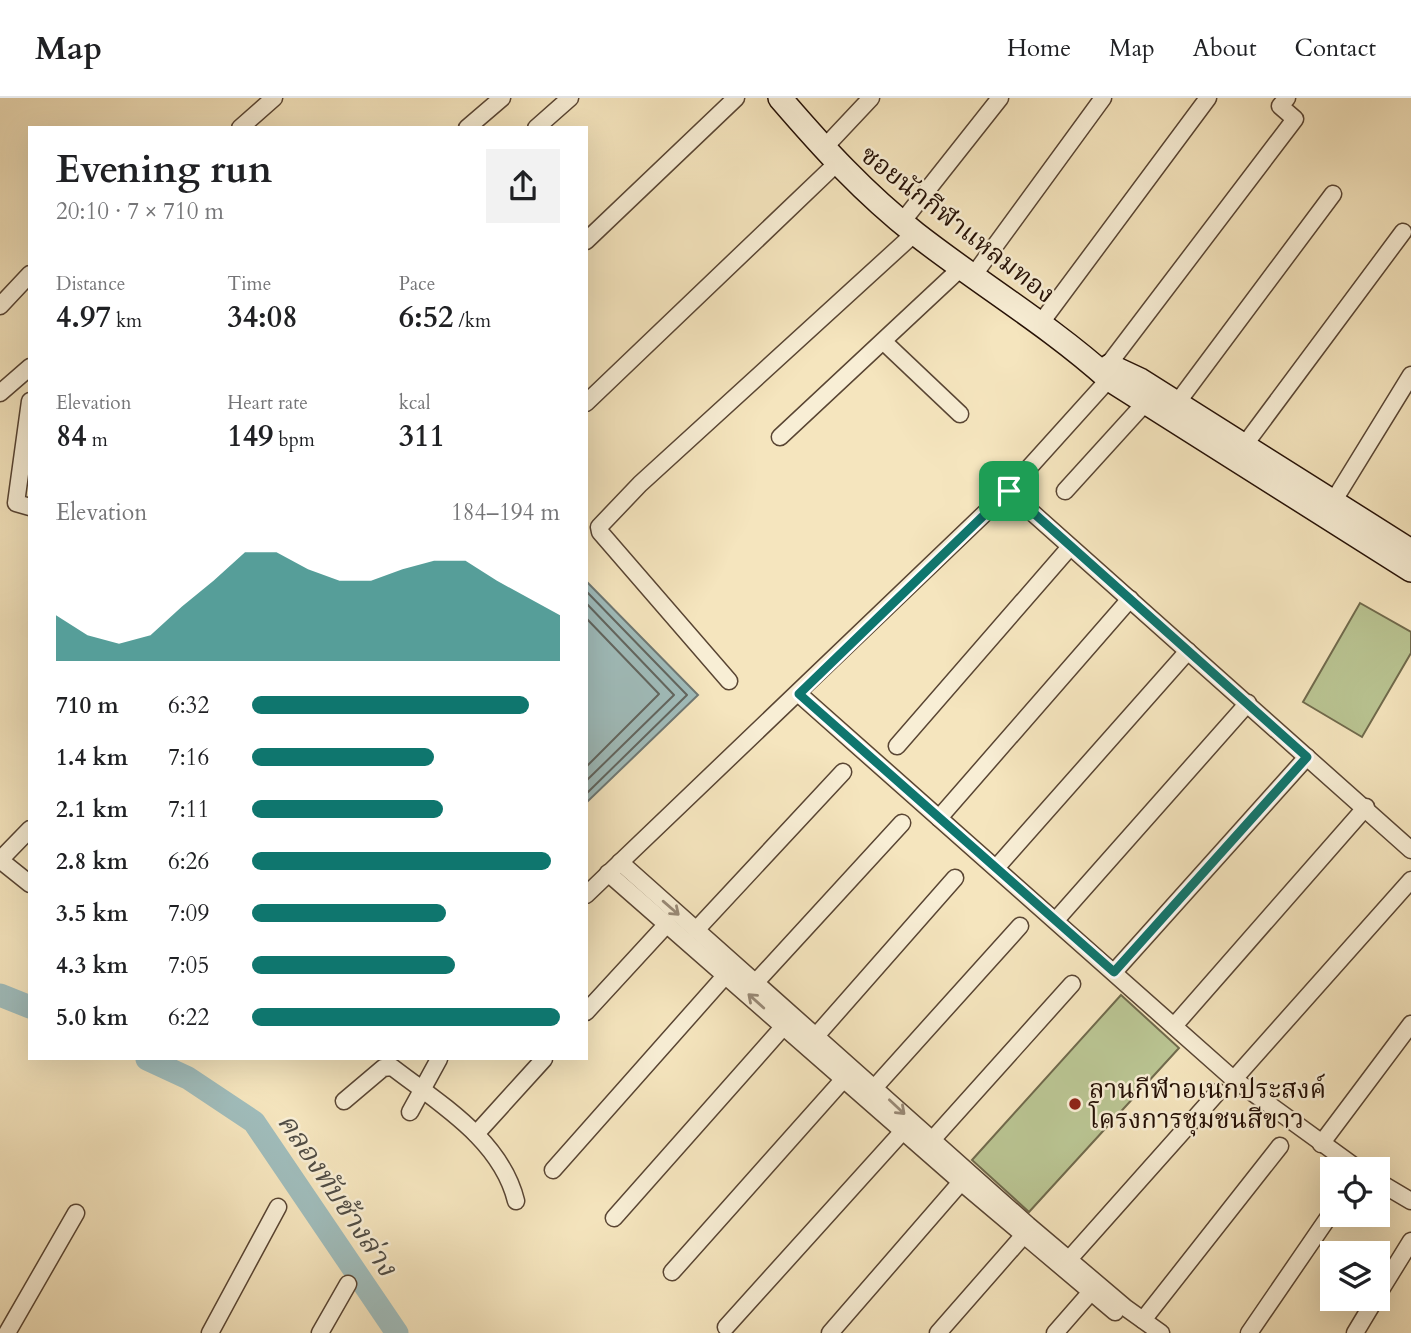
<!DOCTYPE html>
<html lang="en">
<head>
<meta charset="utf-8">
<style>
  :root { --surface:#fff; --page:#f2f2f2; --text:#202124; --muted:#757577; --line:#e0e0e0; --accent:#0f766e }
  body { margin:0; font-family:Cardo,"Noto Serif Thai",serif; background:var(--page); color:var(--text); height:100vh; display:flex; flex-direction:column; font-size:26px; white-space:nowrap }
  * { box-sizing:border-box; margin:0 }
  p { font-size:23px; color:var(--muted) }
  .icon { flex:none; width:38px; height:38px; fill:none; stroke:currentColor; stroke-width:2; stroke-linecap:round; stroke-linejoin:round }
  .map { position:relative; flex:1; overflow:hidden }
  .drawer { position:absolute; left:28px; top:28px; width:560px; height:934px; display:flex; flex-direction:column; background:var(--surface); border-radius:0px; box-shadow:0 7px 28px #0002 }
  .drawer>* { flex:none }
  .fabs { position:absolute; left:1320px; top:1059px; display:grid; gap:14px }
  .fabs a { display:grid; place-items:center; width:70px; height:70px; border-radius:0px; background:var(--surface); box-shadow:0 7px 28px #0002; font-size:35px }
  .pin { position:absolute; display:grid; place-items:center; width:60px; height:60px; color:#fff; margin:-30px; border-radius:14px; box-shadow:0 4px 10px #0006 }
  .round { display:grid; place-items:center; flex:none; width:74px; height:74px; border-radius:0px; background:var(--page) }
  .summary { display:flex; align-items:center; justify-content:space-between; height:119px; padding:0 28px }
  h1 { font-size:38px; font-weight:700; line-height:52px }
  .figures { display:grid; grid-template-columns:repeat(3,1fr); gap:10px; height:119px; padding:7px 28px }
  .figures div { display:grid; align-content:center }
  .figures b { font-size:30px; font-weight:700 }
  .figures small { font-size:19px; font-weight:400 }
  .figures p { font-size:19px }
  .chart { height:196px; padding:14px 28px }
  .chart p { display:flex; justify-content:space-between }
  .chart svg { width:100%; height:126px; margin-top:7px; fill:var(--accent); opacity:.7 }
  ul { padding:0 28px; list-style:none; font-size:23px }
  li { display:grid; grid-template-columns:112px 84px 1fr; align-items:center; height:52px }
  li i { height:18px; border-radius:9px; background:var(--accent) }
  header { display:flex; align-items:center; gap:42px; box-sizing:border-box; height:98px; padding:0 35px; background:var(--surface); border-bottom:2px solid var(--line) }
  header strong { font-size:33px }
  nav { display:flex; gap:38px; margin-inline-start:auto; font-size:24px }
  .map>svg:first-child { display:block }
</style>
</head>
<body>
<header>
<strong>Map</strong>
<nav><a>Home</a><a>Map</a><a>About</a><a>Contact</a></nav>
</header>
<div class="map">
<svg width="1411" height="1235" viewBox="0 0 1411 1235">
  <rect width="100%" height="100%" fill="#f5e5be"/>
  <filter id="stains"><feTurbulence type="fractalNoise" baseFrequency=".00286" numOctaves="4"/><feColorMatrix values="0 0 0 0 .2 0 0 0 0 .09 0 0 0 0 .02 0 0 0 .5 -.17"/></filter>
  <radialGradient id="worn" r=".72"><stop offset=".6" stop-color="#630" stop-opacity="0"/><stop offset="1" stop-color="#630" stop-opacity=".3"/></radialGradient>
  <!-- green -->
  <g fill="#bac593" stroke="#706a4c" stroke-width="2">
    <path d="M1360 505 1411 534V555L1362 639 1303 604Z"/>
    <path d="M1121 897 1179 950 1029 1114 972 1062Z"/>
  </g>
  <!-- water -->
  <path fill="#a0bdbc" stroke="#6f7873" stroke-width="2" d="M586 483 698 597 586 705Z"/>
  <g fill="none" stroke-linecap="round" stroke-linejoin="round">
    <!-- shore -->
    <g stroke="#626660" stroke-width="2">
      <path d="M586 493 687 597 586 696"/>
      <path d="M586 505 674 597 586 683"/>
      <path d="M586 520 659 596 586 669"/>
    </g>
    <!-- river -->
    <g stroke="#a0bdbc" stroke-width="23">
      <path d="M0 897 30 909"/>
      <path d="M147 961 188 980 254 1024 397 1235"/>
    </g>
    <!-- street casing -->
    <g stroke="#594533" stroke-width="19">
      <g id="street">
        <path d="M240 30 274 0"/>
        <path d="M467 30 502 0"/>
        <path d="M536 30 570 0"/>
        <path d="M823 51 871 0"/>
        <path d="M902 124 1000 0"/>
        <path d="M586 143 736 0"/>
        <path d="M973 178 1103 0"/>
        <path d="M0 208 30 176"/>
        <path d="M1040 226 1208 0"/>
        <path d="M884 244 960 316"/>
        <path d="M1108 267 1295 21 1280 8 1287 0"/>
        <path d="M0 295 30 269"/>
        <path d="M30 303 16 405 30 409"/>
        <path d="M586 305 836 66"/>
        <path d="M1177 305 1333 96"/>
        <path d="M780 339 961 170"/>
        <path d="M1243 349 1403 134"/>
        <path d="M1008 393 1411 752"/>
        <path d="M1065 393 1145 305"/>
        <path d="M1328 412 1411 277"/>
        <path d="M729 583 600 434 599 429 640 386 915 135"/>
        <path d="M799 596 1231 979 1358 1071"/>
        <path d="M897 648 1070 449"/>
        <path d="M939 720 1130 501"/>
        <path d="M0 762 30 731"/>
        <path d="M0 762 30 786"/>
        <path d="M620 764 1028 1127 1126 1210 1161 1235"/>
        <path d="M996 770 1188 553"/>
        <path d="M608 775 961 1084 1115 1214"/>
        <path d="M586 797 1008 393 1109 281"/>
        <path d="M1056 822 1248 605"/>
        <path d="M696 832 843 674"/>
        <path d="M1114 874 1307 659"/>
        <path d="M756 884 902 725"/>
        <path d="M586 914 667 826"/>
        <path d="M1174 928 1366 709"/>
        <path d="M816 938 955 780"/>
        <path d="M1234 981 1411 782"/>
        <path d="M875 989 1020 828"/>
        <path d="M344 1003 383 970 392 969C440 1006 501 1042 516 1103"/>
        <path d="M410 1014 439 961"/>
        <path d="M476 1036 544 961"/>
        <path d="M932 1042 1072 886"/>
        <path d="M1321 1046 1411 926"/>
        <path d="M553 1072 732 870"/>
        <path d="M1377 1083 1411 1103"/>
        <path d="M614 1120 784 928"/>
        <path d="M1063 1168 1218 994"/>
        <path d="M672 1174 850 974"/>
        <path d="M1377 1198 1411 1143"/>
        <path d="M1143 1222 1280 1048"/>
        <path d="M726 1229 903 1033"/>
        <path d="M7 1235 76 1115"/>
        <path d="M210 1235 278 1109"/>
        <path d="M320 1235 348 1186"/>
        <path d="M830 1235 968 1076"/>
        <path d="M938 1235 1023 1138"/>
        <path d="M1055 1235 1090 1195"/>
        <path d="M1249 1235 1332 1114"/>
        <path d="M1355 1235 1376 1200"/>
      </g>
    </g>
    <!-- secondary casing -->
    <g stroke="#251005" stroke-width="26">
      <g id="secondary">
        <path d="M780 0C823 50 864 95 916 136 980 186 1049 227 1109 281L1411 472"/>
        <path d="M1110 268 1140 282 1411 453"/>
      </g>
    </g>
    <!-- street -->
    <use href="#street" stroke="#f8eed5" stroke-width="16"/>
    <!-- secondary -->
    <use href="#secondary" stroke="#f8eed5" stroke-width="23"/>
  </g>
  <!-- one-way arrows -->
  <defs><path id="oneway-shaft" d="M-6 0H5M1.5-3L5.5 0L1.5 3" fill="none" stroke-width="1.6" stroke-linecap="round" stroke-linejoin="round" transform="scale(1.75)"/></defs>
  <g stroke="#998a77">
    <use href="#oneway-shaft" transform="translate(671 810) rotate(41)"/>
    <use href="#oneway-shaft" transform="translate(756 903) rotate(-138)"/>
    <use href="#oneway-shaft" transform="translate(897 1009) rotate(43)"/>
  </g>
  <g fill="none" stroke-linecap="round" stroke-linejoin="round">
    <!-- route casing -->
    <g stroke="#fff" stroke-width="14">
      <path id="route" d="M1009 393 1307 659 1114 874 799 596Z"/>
    </g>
    <!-- route -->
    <use href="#route" stroke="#0f766e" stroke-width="9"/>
  </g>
  <!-- markers -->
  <circle fill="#8f2418" stroke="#f8eed5" stroke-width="2.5" cx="1075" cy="1006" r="7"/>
  <g text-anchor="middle" stroke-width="5" stroke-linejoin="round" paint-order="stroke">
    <!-- street labels -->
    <g font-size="26" fill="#251005" stroke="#f8eed5">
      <text transform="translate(958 126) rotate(38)" y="9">ซอยนักกีฬาแหลมทอง</text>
    </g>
    <!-- poi labels -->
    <g font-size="26" fill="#251005" stroke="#f8eed5" text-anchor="start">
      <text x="1089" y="1000">ลานกีฬาอเนกประสงค์<tspan x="1089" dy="30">โครงการชุมชนสีขาว</tspan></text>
    </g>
    <!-- water labels -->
    <g font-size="28" font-style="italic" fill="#504d45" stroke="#f8eed5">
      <text transform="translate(338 1096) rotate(56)" y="10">คลองทับช้างล่าง</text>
    </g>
  </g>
  <rect width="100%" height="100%" filter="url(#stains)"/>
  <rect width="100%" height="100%" fill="url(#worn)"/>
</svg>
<div class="fabs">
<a><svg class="icon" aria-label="locate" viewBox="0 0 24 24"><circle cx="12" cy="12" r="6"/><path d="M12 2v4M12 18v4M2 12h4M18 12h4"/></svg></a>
<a><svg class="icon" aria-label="layers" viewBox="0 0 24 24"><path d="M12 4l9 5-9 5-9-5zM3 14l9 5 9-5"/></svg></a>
</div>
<div class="pin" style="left:1009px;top:393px;background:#1e9e55"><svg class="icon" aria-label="arrive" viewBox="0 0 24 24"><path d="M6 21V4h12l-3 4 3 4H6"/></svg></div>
<section class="drawer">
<div class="summary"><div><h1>Evening run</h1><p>20:10 · 7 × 710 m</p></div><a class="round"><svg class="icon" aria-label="share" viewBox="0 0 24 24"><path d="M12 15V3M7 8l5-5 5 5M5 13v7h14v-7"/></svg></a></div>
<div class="figures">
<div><p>Distance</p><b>4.97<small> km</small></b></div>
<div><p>Time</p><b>34:08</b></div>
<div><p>Pace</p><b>6:52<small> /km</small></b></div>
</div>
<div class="figures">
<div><p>Elevation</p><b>84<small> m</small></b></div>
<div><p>Heart rate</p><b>149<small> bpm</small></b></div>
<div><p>kcal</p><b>311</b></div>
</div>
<div class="chart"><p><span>Elevation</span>184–194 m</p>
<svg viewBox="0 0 160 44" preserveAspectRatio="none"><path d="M0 44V28L10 35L20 38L30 35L40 25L50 16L60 6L70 6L80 12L90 16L100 16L110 12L120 9L130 9L140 16L150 22L160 28V44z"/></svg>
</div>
<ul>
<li><b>710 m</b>6:32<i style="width:90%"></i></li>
<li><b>1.4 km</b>7:16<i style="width:59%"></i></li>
<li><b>2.1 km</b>7:11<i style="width:62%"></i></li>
<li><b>2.8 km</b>6:26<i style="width:97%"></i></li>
<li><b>3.5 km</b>7:09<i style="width:63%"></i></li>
<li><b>4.3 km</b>7:05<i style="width:66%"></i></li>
<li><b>5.0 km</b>6:22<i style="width:100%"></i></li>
</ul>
</section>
</div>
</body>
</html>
